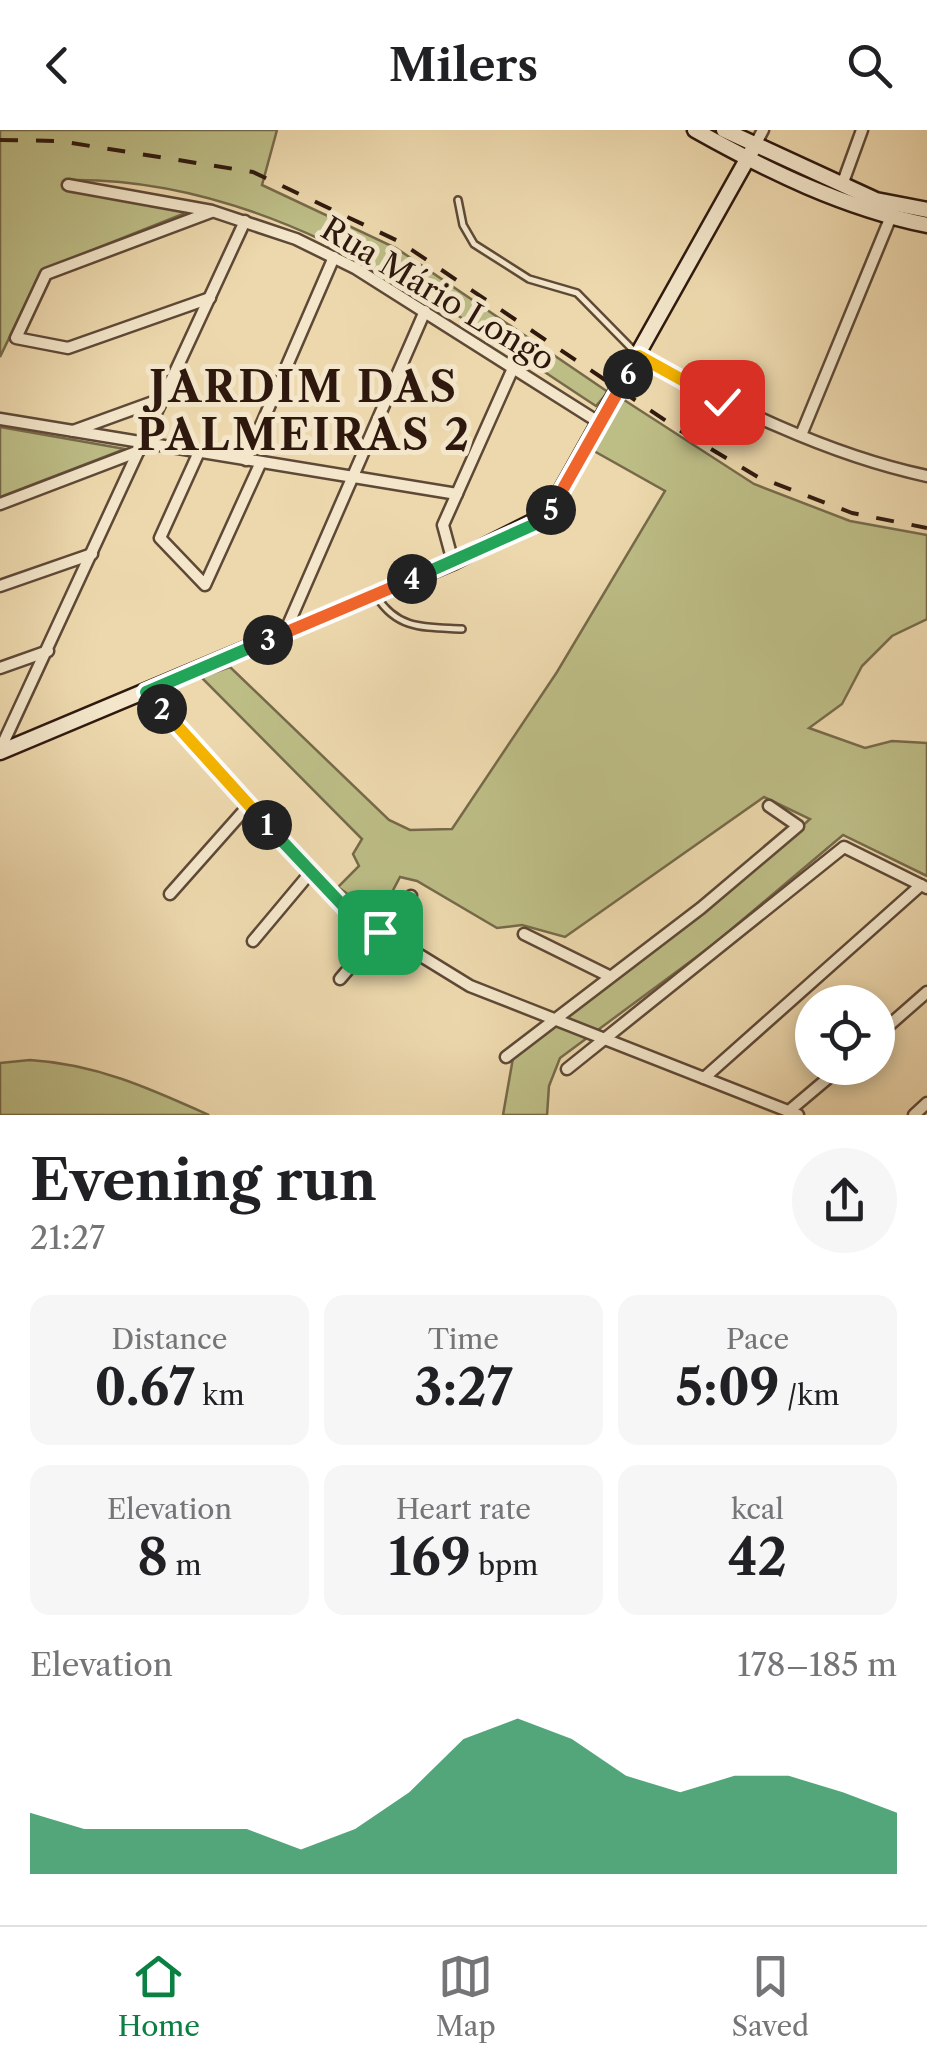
<!DOCTYPE html>
<html lang="en">
<head>
<meta charset="utf-8">
<style>
  :root { --surface:#fff; --page:#f6f6f6; --text:#202124; --muted:#757577; --line:#e0e0e0; --accent:#0b8043 }
  body { margin:0; font-family:"Libre Caslon Text",serif; background:var(--page); color:var(--text); height:100vh; display:flex; flex-direction:column; font-size:38px; white-space:nowrap }
  * { box-sizing:border-box; margin:0 }
  p { font-size:32px; color:var(--muted) }
  .icon { flex:none; width:55px; height:55px; fill:none; stroke:currentColor; stroke-width:2; stroke-linecap:round; stroke-linejoin:round }
  .map { position:relative; height:985px; overflow:hidden }
  .side { display:flex; flex-direction:column; background:var(--surface); flex:1 }
  .side>* { flex:none }
  .controls { position:absolute; left:795px; top:855px; display:grid; gap:20px }
  .controls a { display:grid; place-items:center; width:100px; height:100px; border-radius:50%; background:var(--surface); box-shadow:0 5px 15px #0003; font-size:50px }
  .pin { position:absolute; display:grid; place-items:center; width:85px; height:85px; color:#fff; margin:-42px; border-radius:20px; box-shadow:0 5px 15px #0006 }
  .km { position:absolute; width:50px; height:50px; margin:-25px; border-radius:50%; background:#222; color:#fff; font-size:28px; line-height:50px; text-align:center }
  .round { display:grid; place-items:center; flex:none; width:105px; height:105px; border-radius:52px; background:var(--page) }
  .summary { display:flex; align-items:center; justify-content:space-between; height:170px; padding:0 30px }
  h1 { font-size:55px; font-weight:700; line-height:75px }
  .figures { display:grid; grid-template-columns:repeat(3,1fr); gap:15px; height:170px; padding:10px 30px }
  .figures div { display:grid; align-content:center; border-radius:20px; background:var(--page); text-align:center }
  .figures b { font-size:50px; font-weight:700 }
  .figures small { font-size:28px; font-weight:400 }
  .figures p { font-size:28px }
  .chart { height:280px; padding:20px 30px }
  .chart p { display:flex; justify-content:space-between }
  .chart svg { width:100%; height:180px; margin-top:10px; fill:var(--accent); opacity:.7 }
  header { display:flex; justify-content:space-between; align-items:center; height:130px; padding:0 30px; background:var(--surface); font-size:45px; font-weight:700 }
  .menu { display:flex; justify-content:space-around; align-items:center; height:140px; border-top:2px solid var(--line); background:var(--surface); font-size:28px; color:var(--muted) }
  .menu a { display:grid; justify-items:center; gap:5px }
  .menu .on { color:var(--accent) }
  .map>svg:first-child { display:block }
</style>
</head>
<body>
<header><svg class="icon" aria-label="back" viewBox="0 0 24 24"><path d="M15 5l-7 7 7 7"/></svg>Milers<svg class="icon" aria-label="search" viewBox="0 0 24 24"><circle cx="10" cy="10" r="6"/><path d="M15 15l6 6"/></svg></header>
<div class="map">
<svg width="927" height="985" viewBox="0 0 927 985">
  <rect width="100%" height="100%" fill="#edd8ad"/>
  <filter id="stains"><feTurbulence type="fractalNoise" baseFrequency=".002" numOctaves="4"/><feColorMatrix values="0 0 0 0 .2 0 0 0 0 .09 0 0 0 0 .02 0 0 0 .5 -.17"/></filter>
  <radialGradient id="worn" r=".72"><stop offset=".6" stop-color="#630" stop-opacity="0"/><stop offset="1" stop-color="#630" stop-opacity=".3"/></radialGradient>
  <!-- green -->
  <g fill="#bdbd86" stroke="#766a4a" stroke-width="2.5">
    <path d="M0 0H277L262 55 396 118 608 262 596 276C436 171 268 46 67 50L68 55 182 79 183 84 42 140 0 227Z"/>
    <path d="M621 268 754 354 850 391 927 405V489L892 506 862 536 842 574 809 598 865 618 892 611 927 613V746L843 705 714 814 560 928 549 956 547 985H503L513 928 732 759 810 689 764 667 565 807 522 795 497 798 417 751 400 747 379 787 338 757 359 736 353 724 362 709 201 547 230 537 389 690 410 700 452 699 557 542 665 361 594 321Z"/>
    <path d="M0 297 125 319 0 367Z"/>
    <path d="M30 930C96 934 149 958 209 985H0V933Z"/>
  </g>
  <g fill="none" stroke-linecap="round" stroke-linejoin="round">
    <!-- lane casing -->
    <g stroke="#5e4836" stroke-width="10">
      <g id="lane">
        <path d="M458 70 463 95 474 114 529 149 577 163 636 223"/>
        <path d="M377 467C398 500 425 497 462 499"/>
      </g>
    </g>
    <!-- street casing -->
    <g stroke="#5e4836" stroke-width="15">
      <g id="street">
        <path d="M754 17 763 0"/>
        <path d="M68 55 212 81 296 109 355 138 600 293"/>
        <path d="M842 55 862 0"/>
        <path d="M210 168 68 218 16 208 46 144 211 82"/>
        <path d="M639 226C730 276 825 324 927 346"/>
        <path d="M0 289 457 364"/>
        <path d="M73 301 164 268"/>
        <path d="M801 305 892 84"/>
        <path d="M199 322 160 408 205 455 261 332"/>
        <path d="M246 330 334 127"/>
        <path d="M0 374 139 321"/>
        <path d="M453 432 443 395 514 236"/>
        <path d="M0 456 92 424"/>
        <path d="M285 502 425 181"/>
        <path d="M0 538 48 521"/>
        <path d="M146 562 348 781 470 856 798 985"/>
        <path d="M0 620 245 91"/>
        <path d="M170 764 249 675"/>
        <path d="M524 804 609 846"/>
        <path d="M253 811 310 743"/>
        <path d="M340 849 411 766"/>
        <path d="M878 905 927 862"/>
        <path d="M506 927 701 778 798 696 769 676"/>
        <path d="M567 939 844 717 927 758"/>
        <path d="M704 948 921 755"/>
        <path d="M789 981 840 938"/>
        <path d="M914 985 927 973"/>
      </g>
    </g>
    <!-- secondary casing -->
    <g stroke="#2e180e" stroke-width="19">
      <g id="secondary">
        <path d="M695 0C768 41 844 78 927 95"/>
        <path d="M724 0 876 70 927 80"/>
        <path d="M0 622 453 432 548 384 754 17"/>
      </g>
    </g>
    <!-- lane -->
    <use href="#lane" stroke="#f3e6ca" stroke-width="5"/>
    <!-- street -->
    <use href="#street" stroke="#f3e6ca" stroke-width="10"/>
    <!-- secondary -->
    <use href="#secondary" stroke="#f3e6ca" stroke-width="14"/>
    <!-- rail -->
    <path stroke="#2e180e" stroke-width="4" stroke-dasharray="18 18" stroke-linecap="butt" d="M0 10 59 11 253 42 400 112 684 303 758 347 852 383 927 398"/>
  </g>
  <g fill="none" stroke-linecap="round" stroke-linejoin="round">
    <!-- split-1 casing -->
    <g stroke="#fff" stroke-width="20">
      <path id="split-1" d="M267 695 348 781 380 802"/>
    </g>
    <!-- split-2 casing -->
    <g stroke="#fff" stroke-width="20">
      <path id="split-2" d="M162 579 267 695"/>
    </g>
    <!-- split-3 casing -->
    <g stroke="#fff" stroke-width="20">
      <path id="split-3" d="M162 579 146 562 268 510"/>
    </g>
    <!-- split-4 casing -->
    <g stroke="#fff" stroke-width="20">
      <path id="split-4" d="M268 510 412 449"/>
    </g>
    <!-- split-5 casing -->
    <g stroke="#fff" stroke-width="20">
      <path id="split-5" d="M412 449 533 395 551 380"/>
    </g>
    <!-- split-6 casing -->
    <g stroke="#fff" stroke-width="20">
      <path id="split-6" d="M551 380 628 244"/>
    </g>
    <!-- split-7 casing -->
    <g stroke="#fff" stroke-width="20">
      <path id="split-7" d="M628 244 639 226 722 272"/>
    </g>
    <!-- split-1 -->
    <use href="#split-1" stroke="#22a559" stroke-width="12"/>
    <!-- split-2 -->
    <use href="#split-2" stroke="#f5b400" stroke-width="12"/>
    <!-- split-3 -->
    <use href="#split-3" stroke="#22a559" stroke-width="12"/>
    <!-- split-4 -->
    <use href="#split-4" stroke="#f0652b" stroke-width="12"/>
    <!-- split-5 -->
    <use href="#split-5" stroke="#22a559" stroke-width="12"/>
    <!-- split-6 -->
    <use href="#split-6" stroke="#f0652b" stroke-width="12"/>
    <!-- split-7 -->
    <use href="#split-7" stroke="#f5b400" stroke-width="12"/>
  </g>
  <g text-anchor="middle" stroke-width="10" stroke-linejoin="round" paint-order="stroke">
    <!-- street labels -->
    <g font-size="32" fill="#2e180e" stroke="#f3e6ca">
      <text transform="translate(438 164) rotate(31)" y="11">Rua Mário Longo</text>
    </g>
    <!-- district labels -->
    <g font-size="42" font-weight="bold" letter-spacing="2.5" fill="#2e180e" stroke="#f3e6ca">
      <text x="304" y="272">JARDIM DAS<tspan x="304" dy="48">PALMEIRAS 2</tspan></text>
    </g>
  </g>
  <rect width="100%" height="100%" filter="url(#stains)"/>
  <rect width="100%" height="100%" fill="url(#worn)"/>
</svg>
<div class="controls">
<a><svg class="icon" aria-label="locate" viewBox="0 0 24 24"><circle cx="12" cy="12" r="6"/><path d="M12 2v4M12 18v4M2 12h4M18 12h4"/></svg></a>
</div>
<div class="pin" style="left:380px;top:802px;background:#1e9e55"><svg class="icon" aria-label="arrive" viewBox="0 0 24 24"><path d="M6 21V4h12l-3 4 3 4H6"/></svg></div>
<div class="pin" style="left:722px;top:272px;background:#d93025"><svg class="icon" aria-label="check" viewBox="0 0 24 24"><path d="M5 12l5 5 9-10"/></svg></div>
<b class="km" style="left:267px;top:695px">1</b>
<b class="km" style="left:162px;top:579px">2</b>
<b class="km" style="left:268px;top:510px">3</b>
<b class="km" style="left:412px;top:449px">4</b>
<b class="km" style="left:551px;top:380px">5</b>
<b class="km" style="left:628px;top:244px">6</b>
</div>
<section class="side">
<div class="summary"><div><h1>Evening run</h1><p>21:27</p></div><a class="round"><svg class="icon" aria-label="share" viewBox="0 0 24 24"><path d="M12 15V3M7 8l5-5 5 5M5 13v7h14v-7"/></svg></a></div>
<div class="figures">
<div><p>Distance</p><b>0.67<small> km</small></b></div>
<div><p>Time</p><b>3:27</b></div>
<div><p>Pace</p><b>5:09<small> /km</small></b></div>
</div>
<div class="figures">
<div><p>Elevation</p><b>8<small> m</small></b></div>
<div><p>Heart rate</p><b>169<small> bpm</small></b></div>
<div><p>kcal</p><b>42</b></div>
</div>
<div class="chart"><p><span>Elevation</span>178–185 m</p>
<svg viewBox="0 0 160 44" preserveAspectRatio="none"><path d="M0 44V29L10 33L20 33L30 33L40 33L50 38L60 33L70 24L80 11L90 6L100 11L110 20L120 24L130 20L140 20L150 24L160 29V44z"/></svg>
</div>
</section>
<nav class="menu">
<a class="on"><svg class="icon" aria-label="home" viewBox="0 0 24 24"><path d="M3 11l9-7 9 7M6 9v11h12V9"/></svg>Home</a>
<a><svg class="icon" aria-label="map" viewBox="0 0 24 24"><path d="M3 6l6-2 6 2 6-2v14l-6 2-6-2-6 2zM9 4v14M15 6v14"/></svg>Map</a>
<a><svg class="icon" aria-label="saved" viewBox="0 0 24 24"><path d="M7 4h10v16l-5-4-5 4z"/></svg>Saved</a>
</nav>
</body>
</html>
